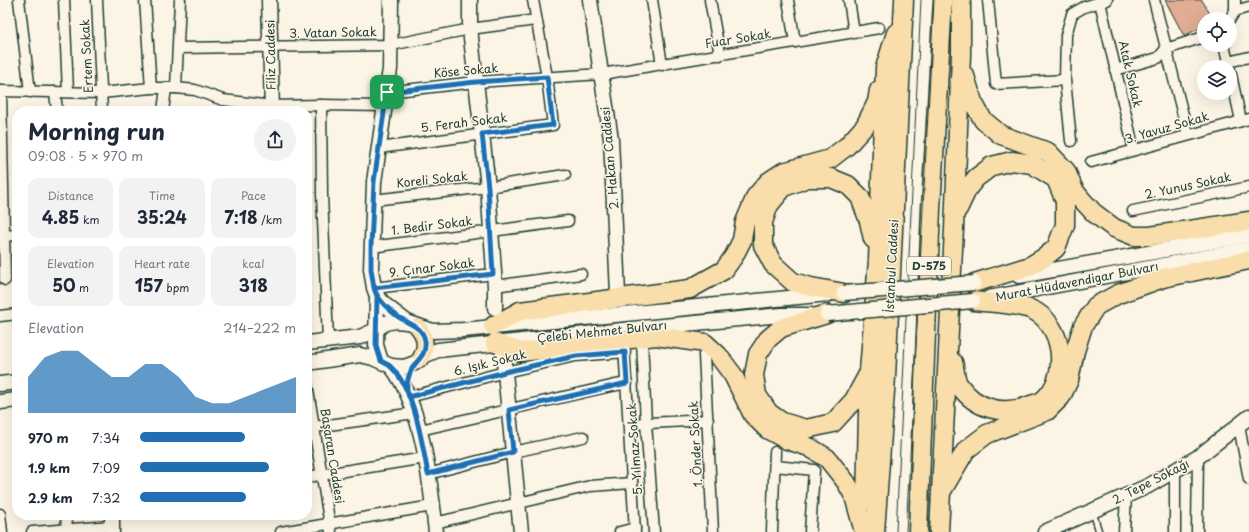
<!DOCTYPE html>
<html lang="en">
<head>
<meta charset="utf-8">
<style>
  :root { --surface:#fff; --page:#f2f2f3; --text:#1f2937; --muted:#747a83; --accent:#1f6fb2 }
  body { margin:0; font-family:"Playpen Sans",sans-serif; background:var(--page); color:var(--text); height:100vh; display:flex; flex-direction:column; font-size:15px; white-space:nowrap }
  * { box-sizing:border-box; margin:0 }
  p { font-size:13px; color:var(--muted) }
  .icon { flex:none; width:22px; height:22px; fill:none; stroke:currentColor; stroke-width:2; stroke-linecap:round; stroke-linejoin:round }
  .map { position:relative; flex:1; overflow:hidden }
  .drawer { position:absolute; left:12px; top:106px; width:300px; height:414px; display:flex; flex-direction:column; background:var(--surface); border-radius:16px; box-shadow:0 4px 16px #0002 }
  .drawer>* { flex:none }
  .buttons { position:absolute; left:1197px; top:12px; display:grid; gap:8px }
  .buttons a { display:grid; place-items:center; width:40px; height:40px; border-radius:50%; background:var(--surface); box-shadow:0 4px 16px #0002; font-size:20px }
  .pin { position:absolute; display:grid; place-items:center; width:34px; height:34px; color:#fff; margin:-17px; border-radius:8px; box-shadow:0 2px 6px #0006 }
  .round { display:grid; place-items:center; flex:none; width:42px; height:42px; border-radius:21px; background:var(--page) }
  .headline { display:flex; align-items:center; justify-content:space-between; height:68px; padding:0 16px }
  h1 { font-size:22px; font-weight:700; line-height:30px }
  .metrics { display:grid; grid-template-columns:repeat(3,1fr); gap:6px; height:68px; padding:4px 16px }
  .metrics div { display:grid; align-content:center; border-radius:10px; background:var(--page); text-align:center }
  .metrics b { font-size:17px; font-weight:700 }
  .metrics small { font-size:11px; font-weight:400 }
  .metrics p { font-size:11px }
  .chart { height:112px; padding:8px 16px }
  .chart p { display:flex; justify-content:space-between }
  .chart svg { width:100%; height:72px; margin-top:4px; fill:var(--accent); opacity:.7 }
  ul { padding:0 16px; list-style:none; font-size:13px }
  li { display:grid; grid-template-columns:64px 48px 1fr; align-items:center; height:30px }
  li i { height:10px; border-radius:5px; background:var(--accent) }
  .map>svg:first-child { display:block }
</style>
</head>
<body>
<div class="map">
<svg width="1249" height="532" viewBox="0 0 1249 532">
  <rect width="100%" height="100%" fill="#fcf5e5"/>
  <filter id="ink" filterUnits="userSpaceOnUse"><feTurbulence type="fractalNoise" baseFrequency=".025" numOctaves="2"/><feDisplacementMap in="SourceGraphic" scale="8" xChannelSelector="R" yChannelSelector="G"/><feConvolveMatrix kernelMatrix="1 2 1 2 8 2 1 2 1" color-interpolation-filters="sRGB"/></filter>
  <g filter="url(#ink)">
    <!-- building -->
    <path fill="#e0ac93" stroke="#1f3d34" d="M1165 0H1202L1213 19H1204V26L1184 36Z"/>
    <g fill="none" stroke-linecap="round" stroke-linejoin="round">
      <!-- lane casing -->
      <g stroke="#1f3d34" stroke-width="8">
        <path id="lane" d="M1093 512 1099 532"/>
      </g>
      <!-- street casing -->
      <g stroke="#1f3d34" stroke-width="13">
        <g id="street">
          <path d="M19 0 30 92"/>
          <path d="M64 0 68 92"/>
          <path d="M97 0 102 111"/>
          <path d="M145 0 151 88"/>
          <path d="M652 0 662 65"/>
          <path d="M710 0 720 55"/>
          <path d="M788 0 795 42"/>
          <path d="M849 0 854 33"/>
          <path d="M988 0 996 84 1065 80"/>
          <path d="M1154 0 1188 135"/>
          <path d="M1235 0V11"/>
          <path d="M1100 2 1134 150"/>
          <path d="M1230 19 1235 11 1249 7"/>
          <path d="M1224 45 1229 67"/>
          <path d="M179 48 391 45 470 29 536 20"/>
          <path d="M1228 62 1249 57"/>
          <path d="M1115 70 1158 58 1166 49 1204 37"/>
          <path d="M1230 70 1241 121"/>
          <path d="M176 88 180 0"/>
          <path d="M0 91 101 93 151 88H176L195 90 223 100 272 106 321 105 384 106"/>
          <path d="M1 91 5 280"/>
          <path d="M55 92 57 111"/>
          <path d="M387 92 476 82 602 74 879 28"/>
          <path d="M321 105 322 195 328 341"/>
          <path d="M163 111 166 88"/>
          <path d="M1071 141 1065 80 1066 35 1072 14 1084 7 1107 0"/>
          <path d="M379 148 553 125 547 77 533 0"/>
          <path d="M1091 162 1249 119"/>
          <path d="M373 200 488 187 565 175"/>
          <path d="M1133 211 1249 187"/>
          <path d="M0 236 17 235"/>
          <path d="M371 247 568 221"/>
          <path d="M495 286 581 274"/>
          <path d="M374 288 493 274"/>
          <path d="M0 316 17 314"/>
          <path d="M642 341 646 423 654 532"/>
          <path d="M624 346 635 532"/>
          <path d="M704 355 713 532"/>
          <path d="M307 384 331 532"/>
          <path d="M409 397 505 372 575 356 625 352"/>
          <path d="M629 424 708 420"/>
          <path d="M1239 426 1249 479"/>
          <path d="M307 428 415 413"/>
          <path d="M420 430 611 386 627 383"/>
          <path d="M775 466 814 470 810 532"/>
          <path d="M1175 470V532"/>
          <path d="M428 474 513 452 583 437"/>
          <path d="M307 477 425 458"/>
          <path d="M0 514 2 532"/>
          <path d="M66 515 67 530"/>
          <path d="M435 523 590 486 632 483"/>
          <path d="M32 532 112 526"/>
          <path d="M281 532 432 506"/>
          <path d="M620 532 635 528"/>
          <path d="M772 532 775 452"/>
          <path d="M1124 532 1126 496"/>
          <path d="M1197 532 1198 457"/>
        </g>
      </g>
      <!-- secondary casing -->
      <g stroke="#1f3d34" stroke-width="17">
        <g id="secondary">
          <path d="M269 0 272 111"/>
          <path d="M391 0 390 69 374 182 371 269 374 288 377 296 385 305 407 322"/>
          <path d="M470 0V29L488 187 495 286V308"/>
          <path d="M590 0 611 139 618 294"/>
          <path d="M1019 276 1249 235"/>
          <path d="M377 296 376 345 381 361"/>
          <path d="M989 298 1249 249"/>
          <path d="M307 343 360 337 376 330 385 323 396 321 407 322 433 331 463 330 829 294"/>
          <path d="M503 353 521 532"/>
          <path d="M307 363 360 355 373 358 391 366 404 367 415 363 426 355 438 350 641 328 782 315H811"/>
          <path d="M391 366C423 407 430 481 436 532"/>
          <path d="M0 384 17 382"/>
          <path d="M0 402 17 400"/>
          <path d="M112 515V532"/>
          <path d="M1045 532 1148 486 1198 457 1249 417"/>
        </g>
      </g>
      <!-- primary casing -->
      <g stroke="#1f3d34" stroke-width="19">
        <path id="primary" d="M418 327C426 337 427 346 421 358"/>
      </g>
      <!-- highway casing -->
      <g stroke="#1f3d34" stroke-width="21">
        <g id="highway">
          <path d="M965 76 973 102 983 120 1001 135 1048 152 1066 171 1074 190 1082 200 1094 213 1114 228 1134 236H1150L1249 221"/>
          <path d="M958 209 968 188 976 178 992 166 1012 161 1032 164 1056 179 1065 201V225L1056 248 1045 257 1030 266 974 283"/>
          <path d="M844 293 811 287 793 282 773 264 763 245V222L769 205 784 187 807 178H831L848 185 860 197 869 221 873 239"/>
          <path d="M827 314 781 328 768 339 758 354 754 375 757 395 769 413 782 422 806 429 833 423 854 400 867 376"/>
          <path d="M493 326 520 311 690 289 724 270 734 256 742 240 745 222 756 196 768 182 783 172 830 159 847 146 865 126 877 102 879 90"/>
          <path d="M495 343 521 352 656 336 705 343 718 355 733 375 753 415 767 429 787 440 809 447 827 458 846 482 854 496 864 532"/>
          <path d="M953 362C955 369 955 380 959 385 976 410 1004 416 1031 405 1034 404 1039 403 1042 401 1071 378 1064 322 1030 309 1012 303 991 303 973 301"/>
          <path d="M943 489 966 450 987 434 1047 411 1061 397 1069 380 1075 351 1083 326 1096 306 1118 294 1163 278 1249 260"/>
          <path d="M866 501 869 371 878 260 885 68 896 33"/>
          <path d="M875 532 886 377 904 0"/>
          <path d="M918 532 931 209 943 0"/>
          <path d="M939 532 954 229 961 55V0"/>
        </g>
      </g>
      <!-- lane -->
      <use href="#lane" stroke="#fcf5e5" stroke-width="5"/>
      <!-- street -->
      <use href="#street" stroke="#fcf5e5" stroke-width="10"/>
      <!-- secondary -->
      <use href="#secondary" stroke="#fcf5e5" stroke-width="14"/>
      <!-- primary -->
      <use href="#primary" stroke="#f9deab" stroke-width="16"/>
      <!-- highway -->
      <use href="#highway" stroke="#f9deab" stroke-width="18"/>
      <!-- tram -->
      <g stroke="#1f3d34" stroke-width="1">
        <path d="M896 532 921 0"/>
        <path d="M906 532 934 0"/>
      </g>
      <!-- secondary-bridge casing -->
      <g stroke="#1f3d34" stroke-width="17" stroke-linecap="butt">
        <g id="secondary-bridge">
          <path d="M844 293 974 283"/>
          <path d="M827 314 973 301"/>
        </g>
      </g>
      <!-- secondary-bridge -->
      <use href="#secondary-bridge" stroke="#fcf5e5" stroke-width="14"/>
    </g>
  </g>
  <g fill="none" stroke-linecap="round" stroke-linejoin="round" filter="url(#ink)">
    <!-- route casing -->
    <g stroke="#fff" stroke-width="8">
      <path id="route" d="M387 92 374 182 371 246V269L374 288 377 296 376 345 381 361C384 363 389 364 391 367 415 390 422 443 428 474L513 452 509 410 627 383 625 352 576 356 505 372 409 397C404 387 409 371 416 363 422 356 426 352 425 341 423 326 408 324 397 316 387 308 378 300 374 288L493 274 488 187 482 134 553 125 547 77 476 82 387 92"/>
    </g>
    <!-- route -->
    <use href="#route" stroke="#1f6fb2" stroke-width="5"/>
  </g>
  <g text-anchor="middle" stroke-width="3" stroke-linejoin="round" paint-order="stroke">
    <!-- shield labels -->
    <rect fill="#fcf5e5" stroke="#617469" stroke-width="1" x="907" y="257" width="44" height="18" rx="3"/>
    <g font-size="11" font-weight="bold" fill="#1f3d34">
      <text x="929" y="270">D-575</text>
    </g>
    <!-- street labels -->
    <g font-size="12" fill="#1f3d34" stroke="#fcf5e5">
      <text transform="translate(333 33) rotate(-1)" y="4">3. Vatan Sokak</text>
      <text transform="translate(738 39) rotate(-9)" y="4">Fuar Sokak</text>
      <text transform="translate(271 55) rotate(-91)" y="4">Filiz Caddesi</text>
      <text transform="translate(87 56) rotate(-93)" y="4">Ertem Sokak</text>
      <text transform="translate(466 71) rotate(-5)" y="4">Köse Sokak</text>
      <text transform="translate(1130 74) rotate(77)" y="4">Atak Sokak</text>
      <text transform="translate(464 123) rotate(-7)" y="4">5. Ferah Sokak</text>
      <text transform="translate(1167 128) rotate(-16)" y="4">3. Yavuz Sokak</text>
      <text transform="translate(610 158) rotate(-95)" y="4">2. Hakan Caddesi</text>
      <text transform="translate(432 180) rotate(-6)" y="4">Koreli Sokak</text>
      <text transform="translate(1188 186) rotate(-12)" y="4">2. Yunus Sokak</text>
      <text transform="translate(432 226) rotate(-7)" y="4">1. Bedir Sokak</text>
      <text transform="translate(892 266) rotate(-87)" y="4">İstanbul Caddesi</text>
      <text transform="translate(432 268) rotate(-7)" y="4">9. Çınar Sokak</text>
      <text transform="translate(1077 282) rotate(-11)" y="4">Murat Hüdavendigar Bulvarı</text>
      <text transform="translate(602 332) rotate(-6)" y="4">Çelebi Mehmet Bulvarı</text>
      <text transform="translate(490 363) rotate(-14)" y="4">6. Işık Sokak</text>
      <text transform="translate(696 444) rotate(-93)" y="4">1. Önder Sokak</text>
      <text transform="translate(635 449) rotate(-94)" y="4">5. Yılmaz Sokak</text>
      <text transform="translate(332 456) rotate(81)" y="4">Başaran Caddesi</text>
      <text transform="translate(1151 482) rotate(-27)" y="4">2. Tepe Sokağı</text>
    </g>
  </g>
</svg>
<div class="buttons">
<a><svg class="icon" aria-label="locate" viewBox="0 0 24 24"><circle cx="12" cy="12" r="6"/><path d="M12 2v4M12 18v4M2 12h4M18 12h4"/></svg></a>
<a><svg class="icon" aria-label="layers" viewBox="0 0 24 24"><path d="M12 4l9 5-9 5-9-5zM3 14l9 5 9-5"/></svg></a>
</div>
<div class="pin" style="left:387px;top:92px;background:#1e9e55"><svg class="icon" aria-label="arrive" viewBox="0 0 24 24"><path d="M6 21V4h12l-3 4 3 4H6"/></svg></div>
<section class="drawer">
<div class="headline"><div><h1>Morning run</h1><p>09:08 · 5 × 970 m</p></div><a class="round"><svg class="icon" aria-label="share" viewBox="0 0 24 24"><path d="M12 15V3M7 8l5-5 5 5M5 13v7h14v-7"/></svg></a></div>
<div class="metrics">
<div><p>Distance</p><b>4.85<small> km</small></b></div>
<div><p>Time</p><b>35:24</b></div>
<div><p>Pace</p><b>7:18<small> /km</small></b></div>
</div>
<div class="metrics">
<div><p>Elevation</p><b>50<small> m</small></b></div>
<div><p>Heart rate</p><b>157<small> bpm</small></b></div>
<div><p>kcal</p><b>318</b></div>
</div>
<div class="chart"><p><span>Elevation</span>214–222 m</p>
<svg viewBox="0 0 160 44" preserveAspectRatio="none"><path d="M0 44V22L10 10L20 6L30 6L40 14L50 22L60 22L70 14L80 14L90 22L100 34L110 38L120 38L130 34L140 30L150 26L160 22V44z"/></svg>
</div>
<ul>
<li><b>970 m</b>7:34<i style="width:67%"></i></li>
<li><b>1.9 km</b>7:09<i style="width:83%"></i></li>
<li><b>2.9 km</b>7:32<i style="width:68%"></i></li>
</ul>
</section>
</div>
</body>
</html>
